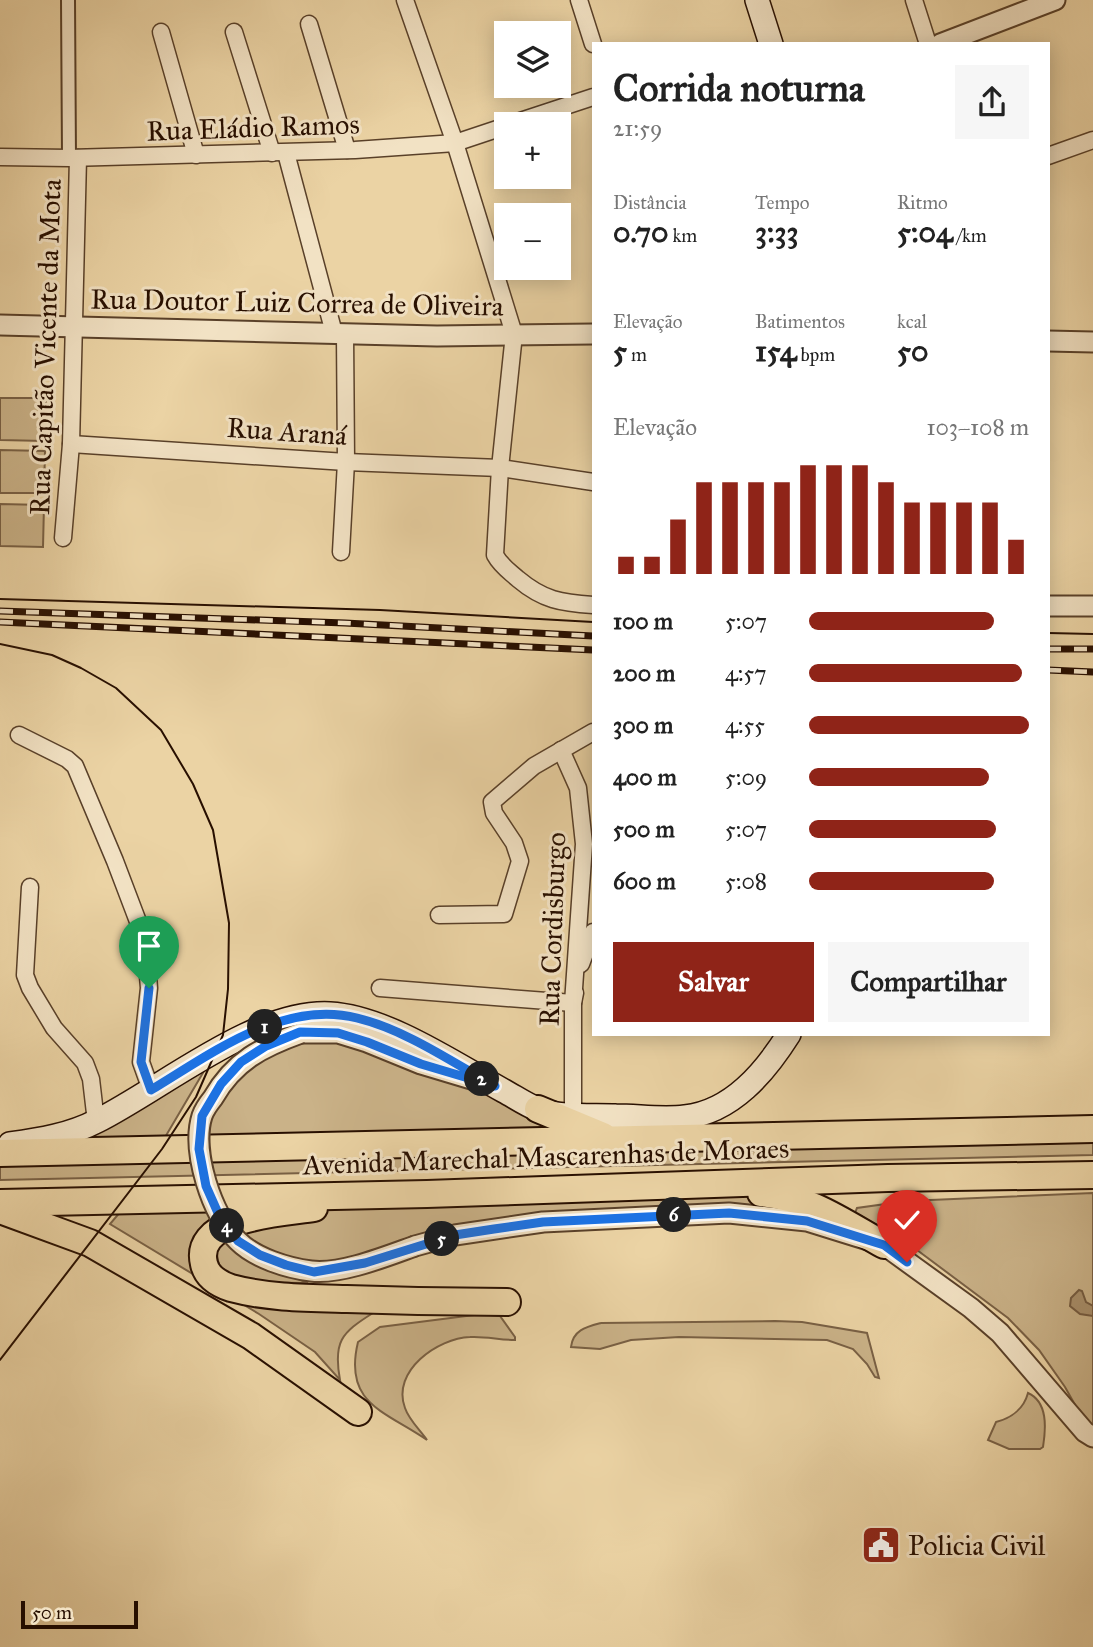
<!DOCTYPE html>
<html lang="pt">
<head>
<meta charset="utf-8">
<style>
  :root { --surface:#fff; --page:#f6f6f6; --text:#222; --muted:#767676; --accent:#8f2418 }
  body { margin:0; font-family:"IM FELL Great Primer",serif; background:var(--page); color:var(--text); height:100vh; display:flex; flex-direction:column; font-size:26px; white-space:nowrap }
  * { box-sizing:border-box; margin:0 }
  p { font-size:23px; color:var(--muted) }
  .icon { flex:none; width:38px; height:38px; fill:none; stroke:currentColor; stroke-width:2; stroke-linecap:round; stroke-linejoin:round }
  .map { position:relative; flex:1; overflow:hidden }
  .panel { position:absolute; left:592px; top:42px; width:458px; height:994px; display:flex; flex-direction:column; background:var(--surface); border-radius:0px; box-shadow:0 4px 18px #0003 }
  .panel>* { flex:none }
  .fabs { position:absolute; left:494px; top:21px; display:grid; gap:14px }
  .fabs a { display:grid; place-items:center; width:77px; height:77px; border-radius:0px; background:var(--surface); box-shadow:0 4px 18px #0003; font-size:35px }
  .scale { position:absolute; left:21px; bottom:18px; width:117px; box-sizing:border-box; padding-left:7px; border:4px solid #280f00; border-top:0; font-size:19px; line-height:24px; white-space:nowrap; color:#280f00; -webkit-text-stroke:5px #f2e2c4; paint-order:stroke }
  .pin { position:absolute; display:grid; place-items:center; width:60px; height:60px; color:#fff; margin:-72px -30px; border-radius:50% 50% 50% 0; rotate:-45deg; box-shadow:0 0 7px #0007 }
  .pin .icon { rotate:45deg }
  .km { position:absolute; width:35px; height:35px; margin:-18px; border-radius:50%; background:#222; color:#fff; font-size:19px; line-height:35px; text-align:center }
  .round { display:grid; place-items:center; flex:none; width:74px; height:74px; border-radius:0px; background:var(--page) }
  .headline { display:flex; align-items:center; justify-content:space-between; height:119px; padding:0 21px }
  h1 { font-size:38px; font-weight:700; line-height:52px }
  .stats { display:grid; grid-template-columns:repeat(3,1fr); gap:10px; height:119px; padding:7px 21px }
  .stats div { display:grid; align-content:center }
  .stats b { font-size:30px; font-weight:700 }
  .stats small { font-size:19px; font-weight:400 }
  .stats p { font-size:19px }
  .chart { height:196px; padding:14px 21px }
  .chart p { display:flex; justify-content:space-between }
  .chart svg { width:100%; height:126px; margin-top:7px; stroke:var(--accent); stroke-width:6 }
  .button { display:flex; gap:14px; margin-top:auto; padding:14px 21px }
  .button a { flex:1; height:80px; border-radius:0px; background:var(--accent); color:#fff; font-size:28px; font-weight:700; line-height:80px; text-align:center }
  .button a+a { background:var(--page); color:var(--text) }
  ul { padding:0 21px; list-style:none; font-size:23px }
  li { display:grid; grid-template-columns:112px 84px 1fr; align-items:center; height:52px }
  li i { height:18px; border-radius:9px; background:var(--accent) }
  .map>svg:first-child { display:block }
</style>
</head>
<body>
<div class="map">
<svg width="1093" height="1647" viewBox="0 0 1093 1647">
  <rect width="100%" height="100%" fill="#ebd3a4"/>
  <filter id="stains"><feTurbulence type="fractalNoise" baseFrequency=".00286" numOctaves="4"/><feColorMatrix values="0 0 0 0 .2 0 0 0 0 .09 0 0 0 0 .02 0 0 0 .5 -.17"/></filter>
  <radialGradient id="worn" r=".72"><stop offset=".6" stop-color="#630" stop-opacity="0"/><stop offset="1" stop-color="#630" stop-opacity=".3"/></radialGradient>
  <!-- green -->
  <g fill="#cab288" stroke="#796044" stroke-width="2">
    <path d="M0 398H46L45 441 0 440Z"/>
    <path d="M0 450 45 451 44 493H0Z"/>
    <path d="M0 504 44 505 43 547 0 546Z"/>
    <path d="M301 1037H337L431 1067 603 1137 204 1145 206 1118 245 1065Z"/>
    <path d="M207 1066 164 1139 83 1138Z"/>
    <path d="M1093 1135V1155L0 1180V1164Z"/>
    <path d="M673 1187 751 1196 784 1208 741 1205 554 1213 314 1268 239 1239 229 1215Z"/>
    <path d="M1093 1193V1428L1083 1419 1065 1387 1039 1350 1008 1318 901 1238 855 1213 857 1208 907 1201Z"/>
    <path d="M210 1208 216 1215 213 1287 373 1313C341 1333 333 1342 340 1380L315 1352 259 1314 110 1224 121 1211Z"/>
    <path d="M223 1231 269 1267 308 1283C293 1282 242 1284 232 1279 213 1269 215 1246 223 1231Z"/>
    <path d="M482 1314 500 1316 515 1337V1340C500 1340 485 1336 470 1337 438 1338 391 1371 405 1408 409 1420 420 1430 427 1440 385 1411 343 1404 358 1342L380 1327Z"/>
    <path d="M775 1321 802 1322 867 1333 879 1378 875 1377 867 1364 853 1349 827 1340 679 1337 631 1340 600 1349 571 1347C573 1330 586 1327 601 1323Z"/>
    <path d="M1028 1393C1048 1402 1046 1428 1043 1447L1040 1449H1009L988 1440 996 1422C1012 1418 1024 1408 1028 1393Z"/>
  </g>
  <!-- water -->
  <path fill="#a9906c" stroke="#755c41" stroke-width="2" d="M1079 1290 1082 1291 1086 1302 1093 1306V1316L1080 1314 1070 1306 1071 1298Z"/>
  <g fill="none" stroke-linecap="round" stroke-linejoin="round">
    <!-- pedestrian casing -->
    <g stroke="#594029" stroke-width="16">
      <path id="pedestrian" d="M68 0 69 158"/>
    </g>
    <!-- minor casing -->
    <g stroke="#594029" stroke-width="19">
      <g id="minor">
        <path d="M405 0 455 143 514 334 500 468 495 555C501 566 509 571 518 579 543 600 561 603 593 605"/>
        <path d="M579 0 593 44"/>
        <path d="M914 0 928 44"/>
        <path d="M309 24 347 150"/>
        <path d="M161 32 196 155"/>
        <path d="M234 32 272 153"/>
        <path d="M511 124 593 97"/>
        <path d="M286 153 334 333"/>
        <path d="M1048 156 1093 140"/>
        <path d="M0 157 69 158 355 150 455 143 506 126"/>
        <path d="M71 444 346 462 500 468 593 482"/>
        <path d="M63 538 71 444 78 158"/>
        <path d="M341 552 346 462 345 334"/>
        <path d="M19 735 67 759 75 766 115 861 145 940 149 988 141 1062 151 1090"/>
        <path d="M561 750 578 788 584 844 573 1003V1115"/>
        <path d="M30 887 25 975 30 988 54 1028 85 1063 91 1079 96 1122"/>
        <path d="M439 915 504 914 520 861 514 843 494 813 492 802 534 766 593 732"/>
        <path d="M581 964 593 932"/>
        <path d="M380 988 573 1003 575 993"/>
      </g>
    </g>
    <!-- tertiary casing -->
    <g stroke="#594029" stroke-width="23">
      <g id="tertiary">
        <path d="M940 44 1055 0"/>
        <path d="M0 325 437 336 593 334"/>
        <path d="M1048 341 1093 342"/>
        <path d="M1048 606H1093"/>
        <path d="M301 1033H338L367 1042 421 1064 471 1079"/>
        <path d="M415 1246 455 1235 543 1222 729 1213 807 1221 884 1245 971 1308 1000 1333 1085 1432 1093 1437"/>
      </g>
    </g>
    <!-- secondary casing -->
    <g stroke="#280f00" stroke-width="26">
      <g id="secondary">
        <path d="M757 0 771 44"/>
        <path d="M10 1144C40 1140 70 1135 97 1121 163 1088 255 1010 330 1014 386 1017 455 1064 504 1091 515 1097 525 1104 537 1109 560 1118 591 1115 616 1116 638 1116 662 1120 685 1117 732 1112 765 1072 789 1034"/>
      </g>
    </g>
    <!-- trunk casing -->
    <g stroke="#280f00" stroke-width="30">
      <g id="trunk">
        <path d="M538 1109 603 1136"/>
        <path d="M0 1153 1093 1129"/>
        <path d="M761 1193C809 1197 843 1222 884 1245"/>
        <path d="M0 1203 427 1194 888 1178 1093 1175"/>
        <path d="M314 1208C284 1213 192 1216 204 1264 207 1277 219 1284 231 1288 268 1298 309 1298 347 1299 400 1301 454 1302 507 1302"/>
        <path d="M0 1210 90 1243 251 1336 358 1412"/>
      </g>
    </g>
    <!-- pedestrian -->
    <use href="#pedestrian" stroke="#f2e2c4" stroke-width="12"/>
    <!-- minor -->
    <use href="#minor" stroke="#f2e2c4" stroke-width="16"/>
    <!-- tertiary -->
    <use href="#tertiary" stroke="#f2e2c4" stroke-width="19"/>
    <!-- secondary -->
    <use href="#secondary" stroke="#f2e2c4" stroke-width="23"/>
    <!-- trunk -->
    <use href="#trunk" stroke="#ebd3a4" stroke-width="26"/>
    <!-- tram -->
    <g stroke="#280f00" stroke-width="2">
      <path d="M0 599 380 610 593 622"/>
      <path d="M1048 633 1093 634"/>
      <path d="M0 644 52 655 81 668 116 688 161 730 193 784 213 830 229 923 228 989 223 1035 196 1097 162 1149 0 1360"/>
    </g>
    <!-- rail casing -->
    <g stroke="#280f00" stroke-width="7">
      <g id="rail">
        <path d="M0 611 345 623 593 636"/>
        <path d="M0 622 593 650"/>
        <path d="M1048 649H1093"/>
        <path d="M1048 670 1093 672"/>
      </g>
    </g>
    <!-- rail -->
    <use href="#rail" stroke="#f2e2c4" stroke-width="4.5" stroke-dasharray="13" stroke-linecap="butt"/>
    <!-- tertiary-bridge casing -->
    <g stroke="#594029" stroke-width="23" stroke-linecap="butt">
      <path id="tertiary-bridge" d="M301 1033C262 1047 234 1061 213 1098 209 1103 204 1110 202 1116 191 1151 212 1216 238 1241 255 1258 287 1268 311 1271 340 1275 387 1256 415 1246"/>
    </g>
    <!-- tertiary-bridge -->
    <use href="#tertiary-bridge" stroke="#f2e2c4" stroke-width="19"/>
  </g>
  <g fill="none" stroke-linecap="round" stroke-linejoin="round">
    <!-- route casing -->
    <g stroke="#fff" stroke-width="14">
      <path id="route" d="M149 988 141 1062 151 1090C211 1054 283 999 357 1018 406 1030 452 1062 495 1086L421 1064 367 1042 338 1033 300 1032 266 1046 241 1062 221 1084 202 1116 199 1149 206 1186 218 1213 238 1241 260 1255 286 1265 314 1272 365 1263 455 1235 494 1229 543 1222 729 1213 807 1221 884 1245 907 1262"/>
    </g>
    <!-- route -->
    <use href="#route" stroke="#1a73e8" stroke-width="9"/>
  </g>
  <!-- icons -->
  <defs>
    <g id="civic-square" transform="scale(2.0125)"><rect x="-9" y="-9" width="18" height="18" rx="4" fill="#8f2418" stroke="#f2e2c4"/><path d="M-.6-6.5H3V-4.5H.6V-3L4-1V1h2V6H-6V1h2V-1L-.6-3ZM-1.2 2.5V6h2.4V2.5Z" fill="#fff"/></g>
  </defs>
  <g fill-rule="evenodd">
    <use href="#civic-square" x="881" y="1545"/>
  </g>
  <g text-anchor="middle" stroke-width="6" stroke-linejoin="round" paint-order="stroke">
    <!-- street labels -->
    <g font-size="28" fill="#280f00" stroke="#f2e2c4">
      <text transform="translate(253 127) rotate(-2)" y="10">Rua Eládio Ramos</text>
      <text transform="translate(297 302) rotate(1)" y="10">Rua Doutor Luiz Correa de Oliveira</text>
      <text transform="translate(45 347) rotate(-88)" y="10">Rua Capitão Vicente da Mota</text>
      <text transform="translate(287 431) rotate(4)" y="10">Rua Araná</text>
      <text transform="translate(552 929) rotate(-88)" y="10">Rua Cordisburgo</text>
      <text transform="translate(546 1156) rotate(-2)" y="10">Avenida Marechal Mascarenhas de Moraes</text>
    </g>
    <!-- poi labels -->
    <g font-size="28" fill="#280f00" stroke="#f2e2c4" text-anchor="start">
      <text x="908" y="1555">Policia Civil</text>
    </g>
  </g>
  <rect width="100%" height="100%" filter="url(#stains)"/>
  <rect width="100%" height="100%" fill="url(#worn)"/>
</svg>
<div class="fabs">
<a><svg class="icon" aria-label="layers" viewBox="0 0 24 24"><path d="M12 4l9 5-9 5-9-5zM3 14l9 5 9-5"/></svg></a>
<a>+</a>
<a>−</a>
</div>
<div class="scale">50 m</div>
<div class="pin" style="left:149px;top:988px;background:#1e9e55"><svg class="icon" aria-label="arrive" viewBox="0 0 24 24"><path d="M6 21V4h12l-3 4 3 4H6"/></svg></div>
<div class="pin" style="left:907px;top:1262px;background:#d93025"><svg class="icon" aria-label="check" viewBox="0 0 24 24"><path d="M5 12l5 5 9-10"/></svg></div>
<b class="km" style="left:265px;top:1027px">1</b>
<b class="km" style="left:482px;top:1079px">2</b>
<b class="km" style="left:227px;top:1226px">4</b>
<b class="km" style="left:442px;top:1239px">5</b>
<b class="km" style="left:674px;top:1215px">6</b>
<section class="panel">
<div class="headline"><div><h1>Corrida noturna</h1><p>21:59</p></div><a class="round"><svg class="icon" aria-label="share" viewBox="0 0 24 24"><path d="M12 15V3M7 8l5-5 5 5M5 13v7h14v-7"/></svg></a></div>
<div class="stats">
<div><p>Distância</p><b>0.70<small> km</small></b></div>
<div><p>Tempo</p><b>3:33</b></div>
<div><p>Ritmo</p><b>5:04<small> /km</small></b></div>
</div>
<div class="stats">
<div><p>Elevação</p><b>5<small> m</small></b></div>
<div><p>Batimentos</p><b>154<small> bpm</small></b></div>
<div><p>kcal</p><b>50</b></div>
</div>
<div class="chart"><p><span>Elevação</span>103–108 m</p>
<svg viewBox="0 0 160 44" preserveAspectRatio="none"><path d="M5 44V38M15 44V38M25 44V25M35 44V12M45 44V12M55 44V12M65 44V12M75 44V6M85 44V6M95 44V6M105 44V12M115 44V19M125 44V19M135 44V19M145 44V19M155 44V32"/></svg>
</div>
<ul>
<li><b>100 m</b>5:07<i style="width:84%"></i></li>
<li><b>200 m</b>4:57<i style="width:97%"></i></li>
<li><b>300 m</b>4:55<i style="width:100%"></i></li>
<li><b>400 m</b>5:09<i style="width:82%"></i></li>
<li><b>500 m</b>5:07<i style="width:85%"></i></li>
<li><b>600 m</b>5:08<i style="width:84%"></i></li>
</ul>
<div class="button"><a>Salvar</a><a>Compartilhar</a></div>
</section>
</div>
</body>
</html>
